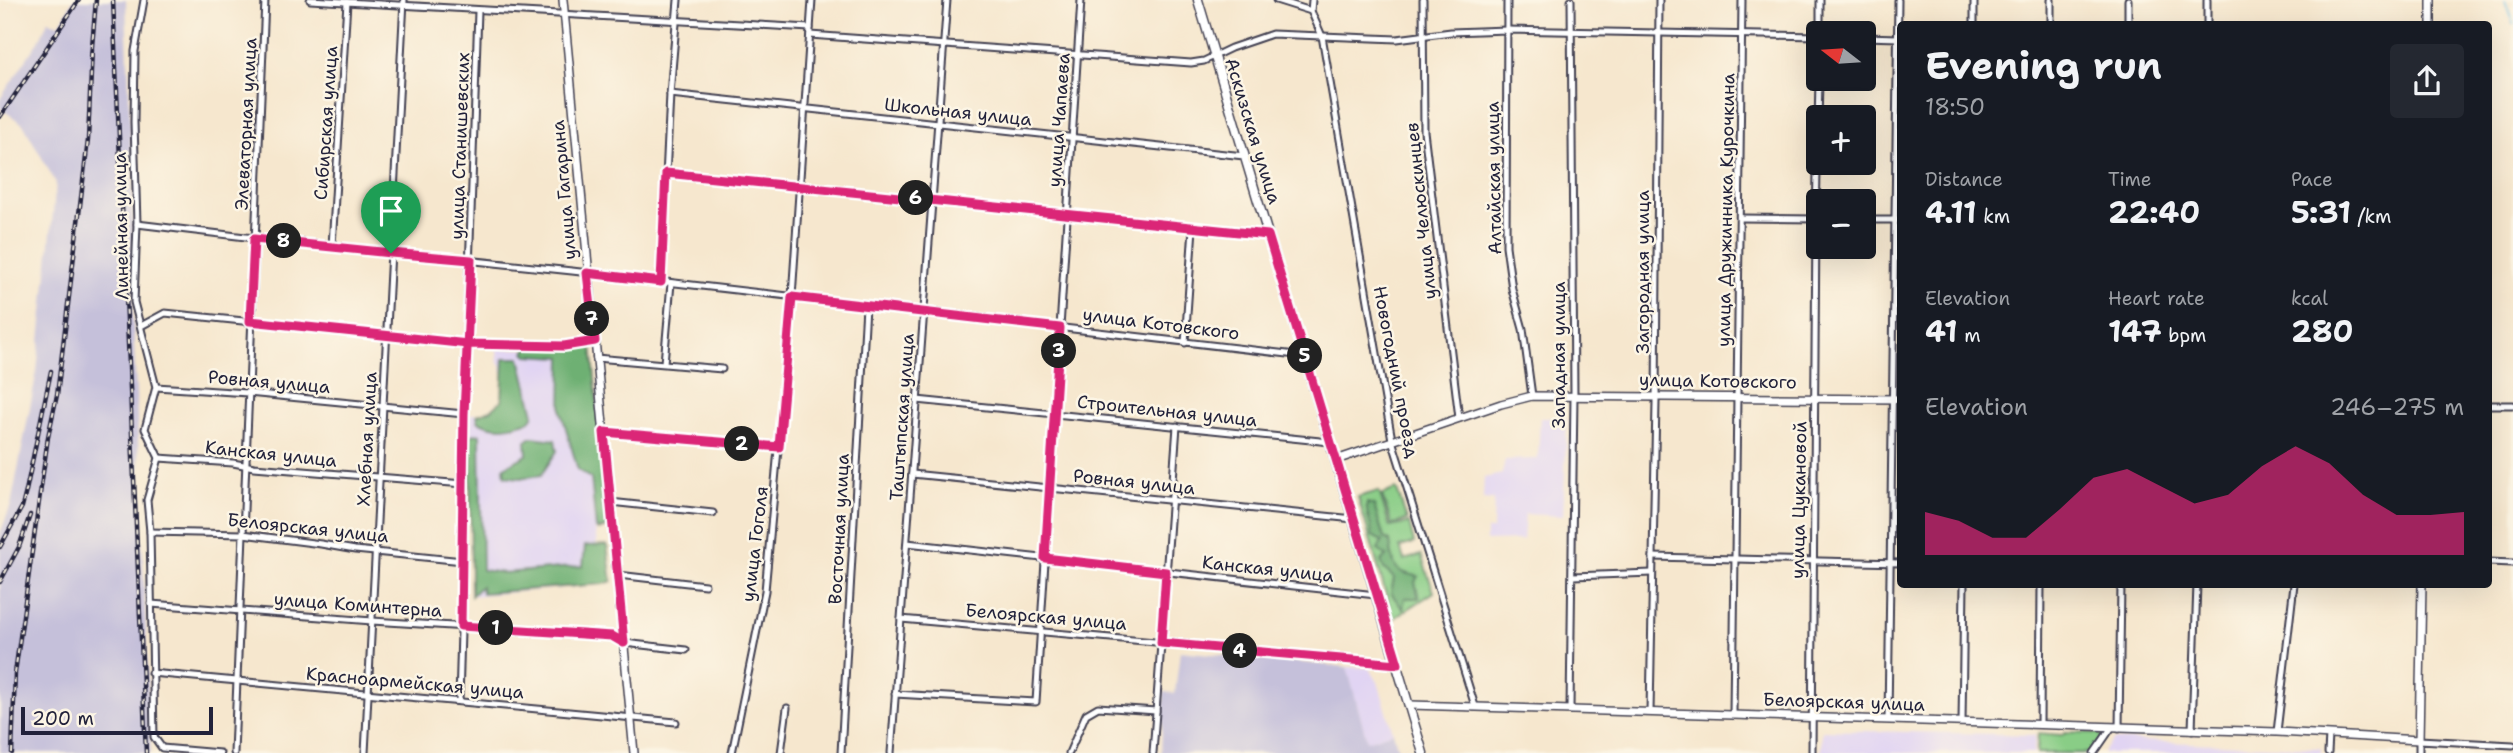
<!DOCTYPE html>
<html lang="en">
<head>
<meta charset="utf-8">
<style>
  :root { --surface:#171b24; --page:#242831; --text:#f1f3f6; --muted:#9ea1a6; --accent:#db2777 }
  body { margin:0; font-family:"Shantell Sans",sans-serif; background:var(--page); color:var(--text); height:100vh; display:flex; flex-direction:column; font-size:26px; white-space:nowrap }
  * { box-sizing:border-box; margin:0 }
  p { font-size:23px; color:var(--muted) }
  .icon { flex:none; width:38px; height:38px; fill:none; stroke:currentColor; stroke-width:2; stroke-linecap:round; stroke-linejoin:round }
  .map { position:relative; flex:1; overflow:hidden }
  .side { position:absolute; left:1897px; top:21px; width:595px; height:567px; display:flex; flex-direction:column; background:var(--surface); border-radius:7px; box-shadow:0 7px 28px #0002 }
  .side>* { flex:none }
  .needle { width:46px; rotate:287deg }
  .fabs { position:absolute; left:1806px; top:21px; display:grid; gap:14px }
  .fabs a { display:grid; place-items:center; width:70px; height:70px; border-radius:7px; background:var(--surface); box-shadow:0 7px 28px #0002; font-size:35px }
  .scale { position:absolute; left:21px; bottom:18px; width:192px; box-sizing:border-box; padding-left:7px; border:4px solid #22223b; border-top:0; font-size:19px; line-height:24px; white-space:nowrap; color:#22223b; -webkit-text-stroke:5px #fcf5e5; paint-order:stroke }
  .pin { position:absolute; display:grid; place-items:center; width:60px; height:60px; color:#fff; margin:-72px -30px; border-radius:50% 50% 50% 0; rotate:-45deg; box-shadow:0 0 7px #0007 }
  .pin .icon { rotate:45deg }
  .km { position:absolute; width:35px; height:35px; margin:-18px; border-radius:50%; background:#222; color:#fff; font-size:19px; line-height:35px; text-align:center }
  .round { display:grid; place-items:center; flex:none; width:74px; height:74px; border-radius:7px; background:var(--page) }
  .head { display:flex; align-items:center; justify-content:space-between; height:119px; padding:0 28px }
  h1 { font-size:38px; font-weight:700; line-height:52px }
  .figures { display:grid; grid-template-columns:repeat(3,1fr); gap:10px; height:119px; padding:7px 28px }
  .figures div { display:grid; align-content:center }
  .figures b { font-size:30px; font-weight:700 }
  .figures small { font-size:19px; font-weight:400 }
  .figures p { font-size:19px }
  .chart { height:196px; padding:14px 28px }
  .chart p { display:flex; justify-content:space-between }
  .chart svg { width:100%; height:126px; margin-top:7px; fill:var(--accent); opacity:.7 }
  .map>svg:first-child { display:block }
</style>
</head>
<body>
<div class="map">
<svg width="2513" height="753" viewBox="0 0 2513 753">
  <rect width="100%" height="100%" fill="#fcf5e5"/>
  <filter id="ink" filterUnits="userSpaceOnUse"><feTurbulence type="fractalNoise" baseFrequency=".0143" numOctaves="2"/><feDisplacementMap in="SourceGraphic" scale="14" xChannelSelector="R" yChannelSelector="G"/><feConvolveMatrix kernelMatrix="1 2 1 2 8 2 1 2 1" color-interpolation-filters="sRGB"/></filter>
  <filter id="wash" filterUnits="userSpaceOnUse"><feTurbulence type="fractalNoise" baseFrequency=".00686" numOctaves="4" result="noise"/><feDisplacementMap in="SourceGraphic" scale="28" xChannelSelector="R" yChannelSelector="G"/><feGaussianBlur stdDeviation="1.57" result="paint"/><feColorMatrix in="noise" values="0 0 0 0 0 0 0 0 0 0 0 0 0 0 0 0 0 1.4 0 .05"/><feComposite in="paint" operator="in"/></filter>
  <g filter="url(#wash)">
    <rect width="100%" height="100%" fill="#f6e7ce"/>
    <!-- built -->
    <g fill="#e1d4f3">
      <path d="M497 349H577L601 585 471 596 470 414 506 412 501 364 498 363Z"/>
      <path d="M1540 418H1567L1563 516 1525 514 1523 540 1486 541V530H1493L1494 500 1483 499 1484 478 1502 474 1505 460 1538 459Z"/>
      <path d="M1347 667 1369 668 1378 682 1393 732 1367 741Z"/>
      <path d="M1822 730 2035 735 2034 753H1821Z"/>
      <path d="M2113 740 2321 748V753H2103Z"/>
    </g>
    <!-- industrial -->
    <g fill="#c5c0da">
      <path d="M73 0H126L133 217V321L151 753H0V534L11 505 37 371 56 183 23 124 0 108V99L41 37 48 21 60 24Z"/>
      <path d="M1180 651 1347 667 1367 741 1393 732 1399 753H1161L1164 692 1175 693Z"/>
    </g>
    <!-- green -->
    <g fill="#89cd86" stroke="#567860" stroke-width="2">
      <path d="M1395 489 1397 490 1407 520 1392 525 1382 495Z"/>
      <path d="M1379 491 1390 527 1409 523 1414 543 1400 547 1404 560 1421 555 1434 592 1393 619 1358 497Z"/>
      <path d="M2065 732 2098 733 2103 737 2091 753H2037L2038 733 2062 735Z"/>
    </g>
    <!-- forest -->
    <g fill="#6eb073" stroke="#486957" stroke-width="2">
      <path d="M592 344 608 527 598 530 596 528 591 478 578 470 561 411 562 357 528 355 525 352 527 348H565Z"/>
      <path d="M504 358H520L534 414 530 421C511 427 497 431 478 421L477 415 491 410 502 400Z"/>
      <path d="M480 434 482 570 504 573 583 566 585 546 607 545 612 581 604 584 482 593 481 586 471 596 470 435Z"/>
      <path d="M532 437 555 440 557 451 541 475 520 478 505 476 504 467 527 455 526 441Z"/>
      <path d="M1367 503 1374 505 1384 538 1390 541C1393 564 1392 573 1418 576L1415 582 1419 598H1405L1403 609 1391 593 1394 578 1384 569 1381 561 1387 556 1378 550 1382 541 1372 536C1372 523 1365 516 1367 503Z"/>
    </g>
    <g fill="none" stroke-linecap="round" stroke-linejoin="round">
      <!-- stream -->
      <path stroke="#69bfe6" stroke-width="2" d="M2505 0 2513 24"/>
    </g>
  </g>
  <g filter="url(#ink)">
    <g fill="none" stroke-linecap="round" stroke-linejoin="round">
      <!-- street casing -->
      <g stroke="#424051" stroke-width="9">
        <g id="street">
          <path d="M144 0 135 51 134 122 137 224 134 302 156 387 145 429 159 458 147 500 150 532 154 737 162 748 220 753"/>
          <path d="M310 0 810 28"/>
          <path d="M1276 0 1311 11 1322 36 1392 440 1475 706"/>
          <path d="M1423 0 1424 131 1459 418"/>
          <path d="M1507 0 1506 246 1512 289 1523 329 1532 396"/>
          <path d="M1311 11 1312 0"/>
          <path d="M1974 24V0"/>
          <path d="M2051 24V0"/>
          <path d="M2128 24V0"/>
          <path d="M2207 24V0"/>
          <path d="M1820 33V0"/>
          <path d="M810 35 1191 63 1204 61 1231 48 1272 34 1397 39 1451 32 1507 30 1818 36"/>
          <path d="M1864 37 1899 38"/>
          <path d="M670 94 1244 156"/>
          <path d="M666 173 1268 235"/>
          <path d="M1741 218 1818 219"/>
          <path d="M1864 220H1900"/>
          <path d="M137 224 254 238 572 271 1305 356"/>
          <path d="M332 246 347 2"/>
          <path d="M661 282 670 94 678 0"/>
          <path d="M141 326 165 313 468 344 564 346 595 341"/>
          <path d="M1185 343 1193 228"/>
          <path d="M596 358 722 369"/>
          <path d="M664 363 671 283"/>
          <path d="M156 387 248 393 464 414"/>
          <path d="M917 400 1330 442"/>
          <path d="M2488 405H2513"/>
          <path d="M604 432 779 447"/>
          <path d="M159 458 233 463 254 467 464 484"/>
          <path d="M912 474 1354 519"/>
          <path d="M610 502 713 513"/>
          <path d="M150 532 243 534 321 544 355 550 463 561"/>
          <path d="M907 543 1376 595"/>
          <path d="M1653 557 1900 563"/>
          <path d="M2488 562 2513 563"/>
          <path d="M618 575 705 585"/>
          <path d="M1573 576 1652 573"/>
          <path d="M151 604 372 621 612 636 624 643 686 650"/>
          <path d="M901 619 1398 664"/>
          <path d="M151 673 676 722"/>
          <path d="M895 694 1036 702 1081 0"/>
          <path d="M459 701 463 561 464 414 478 11"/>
          <path d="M1570 709 1574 395 1571 0"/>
          <path d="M1650 712 1656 402 1659 0"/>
          <path d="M1733 714 1742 0"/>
          <path d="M1888 719 1898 0"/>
          <path d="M1962 722 1964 584"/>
          <path d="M2040 724 2041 584"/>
          <path d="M2119 728 2121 584"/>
          <path d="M2192 730 2197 584"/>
          <path d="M2277 732 2294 584"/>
          <path d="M234 753 265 0"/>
          <path d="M365 753 404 0"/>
          <path d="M732 753 765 591 792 297 812 0"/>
          <path d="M781 753 787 708"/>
          <path d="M841 753 866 306"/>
          <path d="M891 753 947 0"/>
          <path d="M1069 753 1086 714 1098 707 1156 711"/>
          <path d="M1153 753 1177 426"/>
          <path d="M1812 753 1816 219 1819 79"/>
          <path d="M2094 753 2112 727"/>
          <path d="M2328 753 2329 735"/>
          <path d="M2419 753V740L2513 745"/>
        </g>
      </g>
      <!-- secondary casing -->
      <g stroke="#424051" stroke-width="10">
        <g id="secondary">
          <path d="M563 0 634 753"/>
          <path d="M2431 24V0"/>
          <path d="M1336 460 1501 404 1532 396 1900 399"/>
          <path d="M1410 705 2277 732 2419 740 2422 584"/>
        </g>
      </g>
      <!-- primary casing -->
      <g stroke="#424051" stroke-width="11">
        <path id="primary" d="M1198 0 1423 753"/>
      </g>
      <!-- street -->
      <use href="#street" stroke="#fff" stroke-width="5"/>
      <!-- secondary -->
      <use href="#secondary" stroke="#fff" stroke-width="7"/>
      <!-- primary -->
      <use href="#primary" stroke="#fff" stroke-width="8"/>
      <!-- rail casing -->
      <g stroke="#22223b" stroke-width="4.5">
        <g id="rail">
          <path d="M113 0 146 753"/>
          <path d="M91 58 96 0"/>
          <path d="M0 117 79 0"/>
          <path d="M0 547 22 507 26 491 51 371"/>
          <path d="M0 582 19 547 30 515"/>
          <path d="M12 753 15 673 48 437 57 395 88 140 92 49"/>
        </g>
      </g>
      <!-- rail -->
      <use href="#rail" stroke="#fcf5e5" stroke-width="2" stroke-dasharray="5" stroke-linecap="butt"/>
    </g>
  </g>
  <g fill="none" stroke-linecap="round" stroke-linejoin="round" filter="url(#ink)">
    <!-- route casing -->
    <g stroke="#fff" stroke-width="14">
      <path id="route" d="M391 253 471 260 464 414 461 626 612 636 624 643 604 432 779 447 792 297 1060 328 1045 558 1166 572 1161 643 1398 664 1268 235 666 173 661 282 587 273 595 341 564 346 468 344 250 321 254 239 391 253"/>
    </g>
    <!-- route -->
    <use href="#route" stroke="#db2777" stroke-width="9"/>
  </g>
  <g text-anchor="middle" stroke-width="5" stroke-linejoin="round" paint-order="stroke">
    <!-- street labels -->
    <g font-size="18" fill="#22223b" stroke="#fcf5e5">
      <text transform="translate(958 112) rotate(6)" y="6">Школьная улица</text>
      <text transform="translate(1059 120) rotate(-86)" y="6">улица Чапаева</text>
      <text transform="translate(326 123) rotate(-86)" y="6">Сибирская улица</text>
      <text transform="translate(246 124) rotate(-87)" y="6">Элеваторная улица</text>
      <text transform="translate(1253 131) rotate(73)" y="6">Аскизская улица</text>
      <text transform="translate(460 146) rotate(-88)" y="6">улица Станишевских</text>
      <text transform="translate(1494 178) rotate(-91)" y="6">Алтайская улица</text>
      <text transform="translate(564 190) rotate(-95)" y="6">улица Гагарина</text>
      <text transform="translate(1726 210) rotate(-89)" y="6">улица Дружинника Курочкина</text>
      <text transform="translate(1421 211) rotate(-96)" y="6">улица Челюскинцев</text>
      <text transform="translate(121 226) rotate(-91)" y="6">Линейная улица</text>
      <text transform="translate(1643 272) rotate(-90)" y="6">Загородная улица</text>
      <text transform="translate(1161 324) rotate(7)" y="6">улица Котовского</text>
      <text transform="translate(1559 355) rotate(-90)" y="6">Западная улица</text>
      <text transform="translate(1396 372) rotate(79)" y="6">Новогодний проезд</text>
      <text transform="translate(1718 381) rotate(1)" y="6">улица Котовского</text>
      <text transform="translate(269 382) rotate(5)" y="6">Ровная улица</text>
      <text transform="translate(1167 411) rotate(6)" y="6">Строительная улица</text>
      <text transform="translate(902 417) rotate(-86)" y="6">Таштыпская улица</text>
      <text transform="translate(367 439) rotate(-87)" y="6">Хлебная улица</text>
      <text transform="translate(271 454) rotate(6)" y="6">Канская улица</text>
      <text transform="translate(1134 482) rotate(6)" y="6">Ровная улица</text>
      <text transform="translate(1799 500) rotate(-89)" y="6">улица Цукановой</text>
      <text transform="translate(308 528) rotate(6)" y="6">Белоярская улица</text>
      <text transform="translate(839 529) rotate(-87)" y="6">Восточная улица</text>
      <text transform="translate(755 544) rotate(-83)" y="6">улица Гоголя</text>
      <text transform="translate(1268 569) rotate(6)" y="6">Канская улица</text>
      <text transform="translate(358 605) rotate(4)" y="6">улица Коминтерна</text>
      <text transform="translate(1046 617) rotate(5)" y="6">Белоярская улица</text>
      <text transform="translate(415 683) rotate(5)" y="6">Красноармейская улица</text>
      <text transform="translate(1844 702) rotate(2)" y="6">Белоярская улица</text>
    </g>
  </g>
</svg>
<div class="fabs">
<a><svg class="needle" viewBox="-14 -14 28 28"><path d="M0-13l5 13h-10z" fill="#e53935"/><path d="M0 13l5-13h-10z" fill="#9ea1a6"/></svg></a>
<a>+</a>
<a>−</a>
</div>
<div class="scale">200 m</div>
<div class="pin" style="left:391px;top:253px;background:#1e9e55"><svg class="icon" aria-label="arrive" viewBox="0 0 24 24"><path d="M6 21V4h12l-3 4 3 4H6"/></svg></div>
<b class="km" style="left:496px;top:628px">1</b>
<b class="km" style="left:742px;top:444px">2</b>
<b class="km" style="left:1059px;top:351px">3</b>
<b class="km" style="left:1240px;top:651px">4</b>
<b class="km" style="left:1305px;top:356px">5</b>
<b class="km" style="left:916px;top:198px">6</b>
<b class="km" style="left:592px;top:319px">7</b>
<b class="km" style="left:284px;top:241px">8</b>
<section class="side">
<div class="head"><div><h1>Evening run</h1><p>18:50</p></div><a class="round"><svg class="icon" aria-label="share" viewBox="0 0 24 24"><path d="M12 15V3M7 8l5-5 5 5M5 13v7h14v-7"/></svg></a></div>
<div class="figures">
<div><p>Distance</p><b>4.11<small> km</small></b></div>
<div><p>Time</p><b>22:40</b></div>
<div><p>Pace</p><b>5:31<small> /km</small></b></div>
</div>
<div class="figures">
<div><p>Elevation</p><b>41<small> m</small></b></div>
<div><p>Heart rate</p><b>147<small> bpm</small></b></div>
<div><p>kcal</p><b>280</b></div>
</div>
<div class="chart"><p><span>Elevation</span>246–275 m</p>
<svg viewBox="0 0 160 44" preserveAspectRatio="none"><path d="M0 44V29L10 32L20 38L30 38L40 28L50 17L60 14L70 20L80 26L90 23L100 13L110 6L120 12L130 23L140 30L150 30L160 29V44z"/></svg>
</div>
</section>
</div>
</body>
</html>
